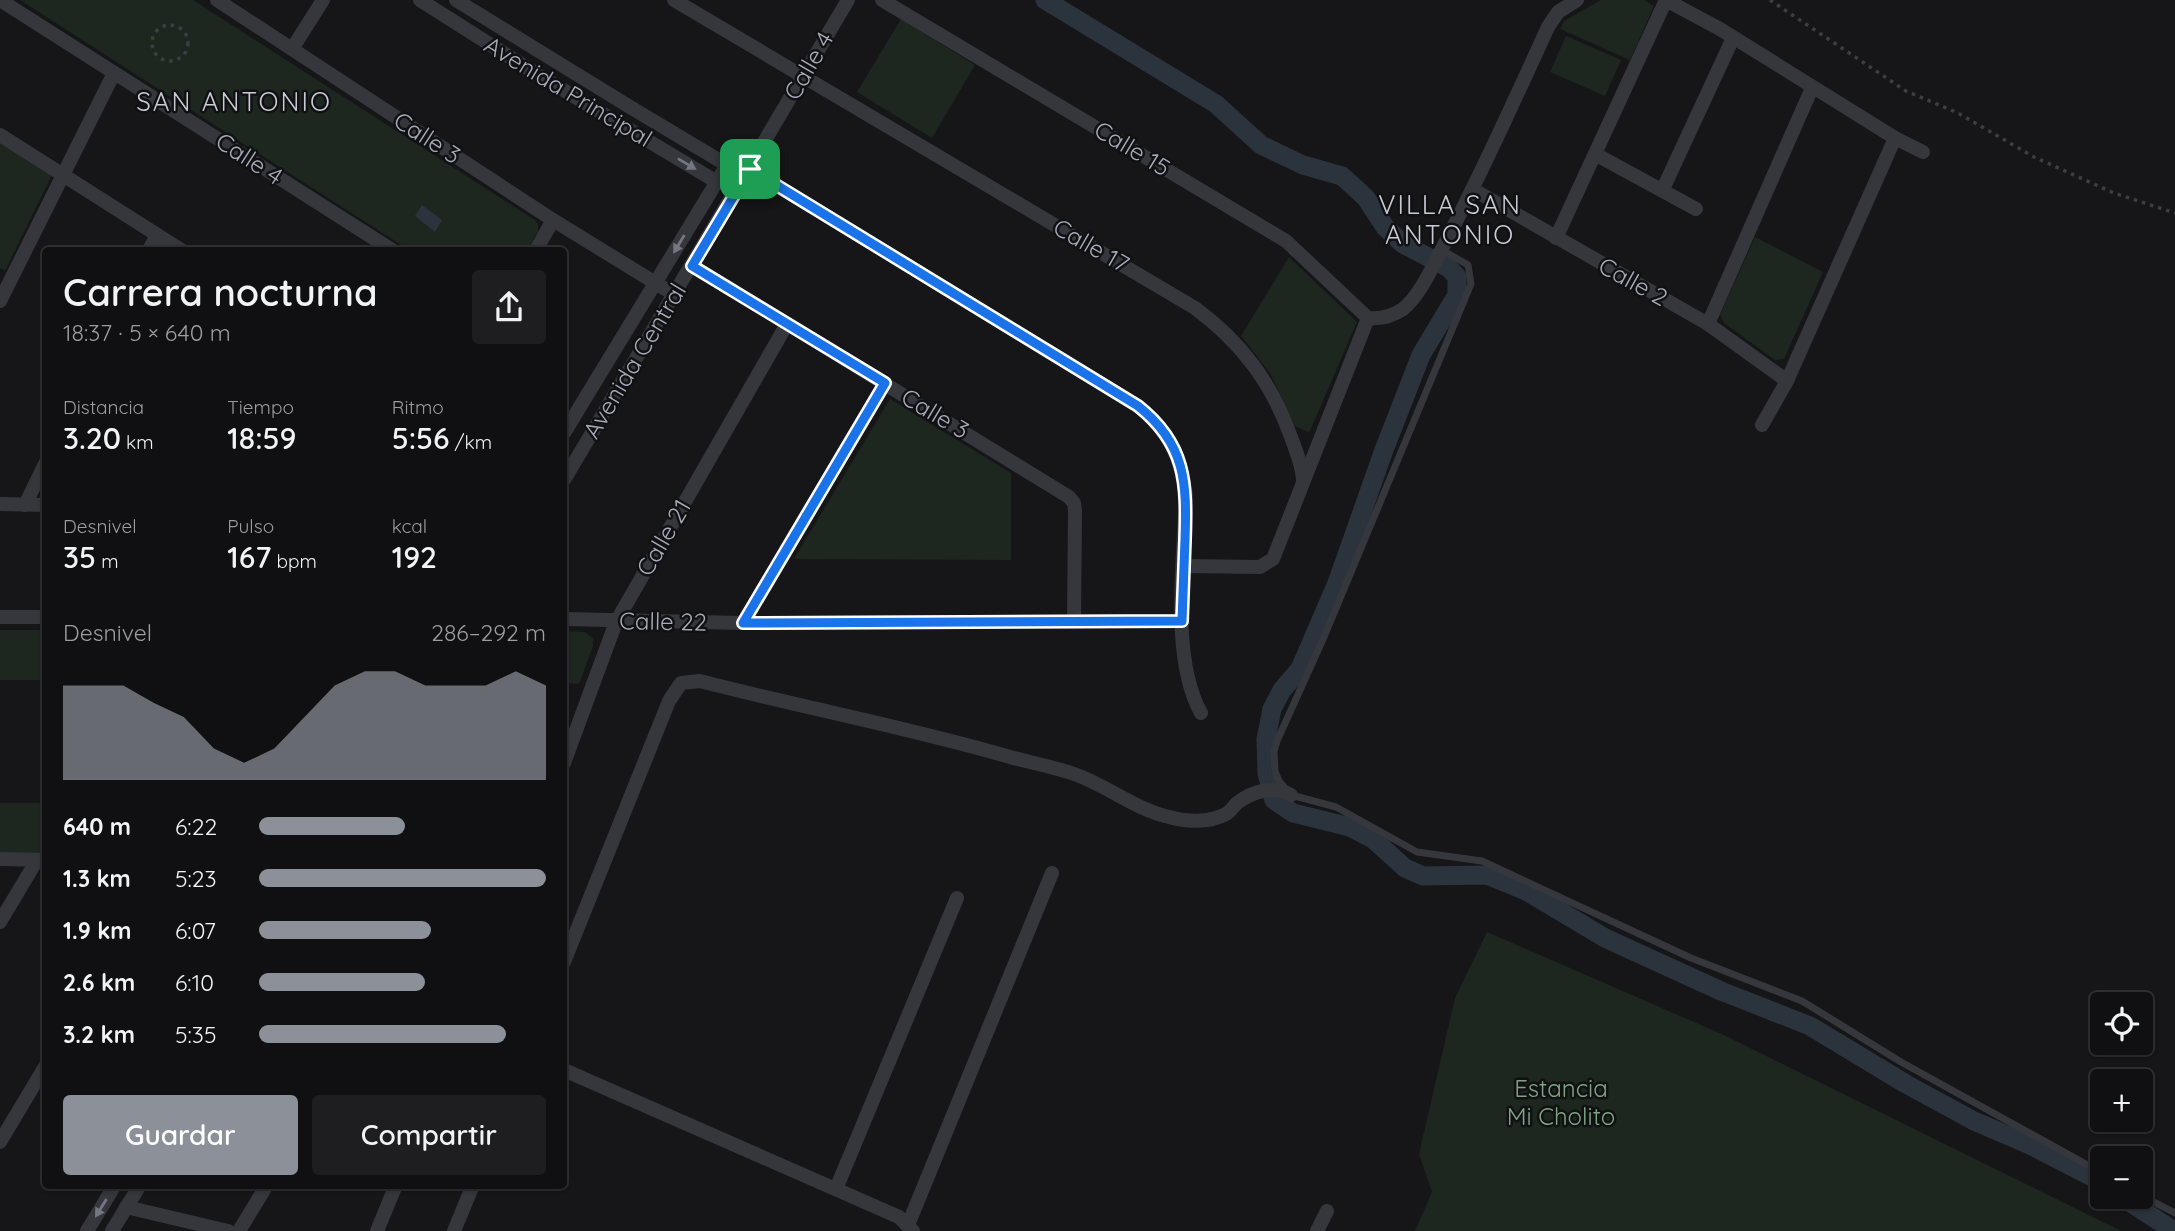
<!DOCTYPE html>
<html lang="es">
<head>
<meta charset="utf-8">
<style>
  :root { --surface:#101012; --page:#1e1e20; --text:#f1f3f6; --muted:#9c9d9f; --line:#303032; --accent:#8c9099 }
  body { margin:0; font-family:Quicksand,sans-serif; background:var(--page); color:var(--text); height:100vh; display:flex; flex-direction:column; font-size:26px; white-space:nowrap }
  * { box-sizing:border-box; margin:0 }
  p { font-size:23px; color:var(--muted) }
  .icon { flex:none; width:38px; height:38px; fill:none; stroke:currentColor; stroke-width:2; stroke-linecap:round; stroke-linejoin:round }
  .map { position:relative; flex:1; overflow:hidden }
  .sheet { position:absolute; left:42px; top:247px; width:525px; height:942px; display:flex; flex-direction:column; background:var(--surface); border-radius:7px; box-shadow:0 2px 5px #0004,0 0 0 2px var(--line) }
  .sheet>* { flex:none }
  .controls { position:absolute; left:2090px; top:992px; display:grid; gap:14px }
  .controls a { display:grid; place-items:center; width:63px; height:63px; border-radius:7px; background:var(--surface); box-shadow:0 2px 5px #0004,0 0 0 2px var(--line); font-size:35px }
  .pin { position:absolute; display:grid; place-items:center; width:60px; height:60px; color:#fff; margin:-30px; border-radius:14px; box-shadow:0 4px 10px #0006 }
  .round { display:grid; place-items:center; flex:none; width:74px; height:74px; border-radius:7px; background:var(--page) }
  .head { display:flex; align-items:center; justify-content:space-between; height:119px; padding:0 21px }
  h1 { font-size:38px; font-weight:600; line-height:52px }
  .metrics { display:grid; grid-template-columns:repeat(3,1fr); gap:10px; height:119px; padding:7px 21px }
  .metrics div { display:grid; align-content:center }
  .metrics b { font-size:30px; font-weight:600 }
  .metrics small { font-size:19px; font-weight:400 }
  .metrics p { font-size:19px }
  .chart { height:196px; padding:14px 21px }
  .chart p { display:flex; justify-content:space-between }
  .chart svg { width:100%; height:126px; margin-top:7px; fill:var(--accent); opacity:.7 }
  .primary-button { display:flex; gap:14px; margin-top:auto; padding:14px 21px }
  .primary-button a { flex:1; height:80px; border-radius:7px; background:var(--accent); color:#fff; font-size:28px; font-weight:600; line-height:80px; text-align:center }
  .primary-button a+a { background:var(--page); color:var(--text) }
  ul { padding:0 21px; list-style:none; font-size:23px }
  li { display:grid; grid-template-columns:112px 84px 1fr; align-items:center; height:52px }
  li i { height:18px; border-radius:9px; background:var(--accent) }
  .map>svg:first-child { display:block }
</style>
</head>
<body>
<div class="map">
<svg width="2175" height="1231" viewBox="0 0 2175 1231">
  <rect width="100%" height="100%" fill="#161618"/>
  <!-- green -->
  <g fill="#1d261f">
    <path d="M20 0H193L535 220 538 224V231L527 250H409Z"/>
    <path d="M1601 0H1644L1654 6 1630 60 1560 29 1564 21Z"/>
    <path d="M901 19 975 65 932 138 857 92Z"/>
    <path d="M1566 36 1621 60 1605 96 1550 72Z"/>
    <path d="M0 141 51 175V177L5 271 0 268Z"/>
    <path d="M1755 237 1823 272 1784 359 1775 360 1724 323 1720 315Z"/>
    <path d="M1289 257 1357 322 1310 431 1308 432 1295 426 1270 373 1241 336Z"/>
    <path d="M890 399 1011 473V560L794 559Z"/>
    <rect x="0" y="630" width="45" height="50"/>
    <path d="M564 631 585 632 593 639V646L579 684 564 683Z"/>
    <rect x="0" y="803" width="45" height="51"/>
    <path d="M1487 932 1724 1035 2121 1231H1415L1432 1192 1419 1154 1455 998Z"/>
  </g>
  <!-- water -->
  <path fill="#2b343d" d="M422 205 442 220 435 232 415 216Z"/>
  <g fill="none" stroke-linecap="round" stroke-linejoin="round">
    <!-- canal -->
    <g stroke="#2b343d" stroke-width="19">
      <path d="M1045 0 1216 104 1261 145 1303 165 1342 176 1366 198 1385 227 1403 244 1449 268 1457 277V295L1421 355 1384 450 1337 583 1300 669 1282 690 1272 709 1266 739 1267 773 1274 800 1293 813 1350 827 1373 839 1405 868 1423 876 1487 875 1526 891 1605 938 1721 991 1810 1026 1906 1084 1974 1121 2030 1145 2102 1182"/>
      <path d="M2122 1197 2174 1231"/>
    </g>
    <!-- path -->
    <g stroke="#3c3e44" stroke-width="3.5" stroke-dasharray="3.5 5" stroke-linecap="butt">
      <path d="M1770 0 1906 91 1958 113 2034 157 2114 193 2175 213"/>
      <circle cx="170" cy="43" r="18"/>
    </g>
    <!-- service -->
    <g stroke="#36373d" stroke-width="7">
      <path d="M1442 250 1468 265 1471 284 1324 637 1277 741 1274 751 1275 771 1279 781 1291 795 1336 807 1417 852 1482 861 1691 958 1802 1001 1901 1062 2102 1173"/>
      <path d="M2140 1195 2175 1213"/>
    </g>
    <!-- minor -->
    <g stroke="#36373d" stroke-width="14">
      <path d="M0 0 392 250"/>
      <path d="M217 0 553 220 675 295"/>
      <path d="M420 0 535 73 717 182"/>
      <path d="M456 0 630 107 727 165 750 169 1138 406C1168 430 1181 457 1186 495 1184 558 1170 657 1201 713"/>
      <path d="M674 0 1195 308C1241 342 1272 383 1291 437 1296 451 1302 464 1303 479"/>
      <path d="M882 0 1286 241 1368 318 1273 559 1260 567 1184 566"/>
      <path d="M292 49 323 0"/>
      <path d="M0 135 181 250"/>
      <path d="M1595 154 1696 209"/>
      <path d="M1663 189 1733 38"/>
      <path d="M1474 190 1708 324 1787 381"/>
      <path d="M1556 238 1666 0 1720 29 1895 138 1923 152"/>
      <path d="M149 250 157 235"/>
      <path d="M536 250 553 220"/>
      <path d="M693 266 1069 497 1074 503 1075 511 1074 621"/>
      <path d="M0 301 114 73"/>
      <path d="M1368 318C1380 319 1393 316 1403 309 1421 295 1435 261 1446 241 1483 171 1515 99 1548 27L1558 12 1577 0"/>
      <path d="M1708 324 1812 88"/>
      <path d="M1762 425 1787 381 1895 138"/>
      <path d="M564 433 727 165"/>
      <path d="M564 480 848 0"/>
      <path d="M0 504 46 505"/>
      <path d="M25 505 46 462"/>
      <path d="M0 617H46"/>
      <path d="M564 619 743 623 1182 621"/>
      <path d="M743 623 885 383"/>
      <path d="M564 763 616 622 787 324"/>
      <path d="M0 859 44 860"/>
      <path d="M0 922 37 860"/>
      <path d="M564 962 669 701 681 683 700 681C804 708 908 727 1010 757 1032 763 1055 767 1077 775 1109 787 1135 809 1169 817 1186 822 1209 823 1226 814 1230 812 1233 807 1237 803 1253 791 1274 785 1291 795"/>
      <path d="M564 1070 899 1217 913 1231"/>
      <path d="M0 1142 46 1065"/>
      <path d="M836 1189 957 898"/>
      <path d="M126 1207 228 1231"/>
      <path d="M908 1225 1052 873"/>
      <path d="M87 1231 115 1185"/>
      <path d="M112 1231 140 1185"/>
      <path d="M239 1231 267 1185"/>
      <path d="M377 1231 396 1185"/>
      <path d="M454 1231 473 1185"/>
      <path d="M1317 1231 1327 1211"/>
    </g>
  </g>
  <!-- one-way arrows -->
  <defs><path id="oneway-solid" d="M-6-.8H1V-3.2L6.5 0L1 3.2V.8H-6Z" transform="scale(1.75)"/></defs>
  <g fill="#747781">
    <use href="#oneway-solid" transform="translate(687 164) rotate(31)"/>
    <use href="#oneway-solid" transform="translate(679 244) rotate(121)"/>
    <use href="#oneway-solid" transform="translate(101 1208) rotate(122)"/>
  </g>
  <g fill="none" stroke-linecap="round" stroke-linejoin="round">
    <!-- route casing -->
    <g stroke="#fff" stroke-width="14">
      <path id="route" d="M750 169 1138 406C1186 444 1187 483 1185 540 1184 567 1183 594 1182 621L743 623 885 383 692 266Z"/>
    </g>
    <!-- route -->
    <use href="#route" stroke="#1a73e8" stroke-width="9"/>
  </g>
  <g text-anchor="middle" stroke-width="5" stroke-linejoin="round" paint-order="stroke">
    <!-- street labels -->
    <g font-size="24" fill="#a7abb9" stroke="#111113">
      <text transform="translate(809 66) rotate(-60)" y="8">Calle 4</text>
      <text transform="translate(568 92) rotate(31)" y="8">Avenida Principal</text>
      <text transform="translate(427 138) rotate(33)" y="8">Calle 3</text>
      <text transform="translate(1132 149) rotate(31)" y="8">Calle 15</text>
      <text transform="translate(249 159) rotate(33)" y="8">Calle 4</text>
      <text transform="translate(1091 246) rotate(30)" y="8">Calle 17</text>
      <text transform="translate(1633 282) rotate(29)" y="8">Calle 2</text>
      <text transform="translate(635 361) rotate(-59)" y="8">Avenida Central</text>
      <text transform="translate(935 414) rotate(31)" y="8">Calle 3</text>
      <text transform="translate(664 538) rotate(-60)" y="8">Calle 21</text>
      <text transform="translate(663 622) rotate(1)" y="8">Calle 22</text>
    </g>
    <!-- park labels -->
    <g font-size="24" fill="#7da582" stroke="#111113">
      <text x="1561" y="1097">Estancia<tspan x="1561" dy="28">Mi Cholito</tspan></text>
    </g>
    <!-- neighbourhood labels -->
    <g font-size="26" letter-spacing="2" fill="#c8cbd4" stroke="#111113">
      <text x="234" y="111">SAN ANTONIO</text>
      <text x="1450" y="214">VILLA SAN<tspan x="1450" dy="30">ANTONIO</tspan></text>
    </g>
  </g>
</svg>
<div class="controls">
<a><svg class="icon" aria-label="locate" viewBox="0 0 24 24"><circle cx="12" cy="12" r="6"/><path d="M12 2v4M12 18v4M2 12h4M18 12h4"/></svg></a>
<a>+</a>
<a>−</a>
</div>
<div class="pin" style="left:750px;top:169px;background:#1e9e55"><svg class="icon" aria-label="arrive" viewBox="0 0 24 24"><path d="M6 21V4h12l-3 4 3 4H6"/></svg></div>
<section class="sheet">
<div class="head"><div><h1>Carrera nocturna</h1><p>18:37 · 5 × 640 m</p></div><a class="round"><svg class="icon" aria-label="share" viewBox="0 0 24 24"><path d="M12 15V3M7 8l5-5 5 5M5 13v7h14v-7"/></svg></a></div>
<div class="metrics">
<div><p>Distancia</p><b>3.20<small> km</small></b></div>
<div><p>Tiempo</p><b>18:59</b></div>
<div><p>Ritmo</p><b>5:56<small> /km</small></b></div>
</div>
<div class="metrics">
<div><p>Desnivel</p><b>35<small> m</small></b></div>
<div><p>Pulso</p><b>167<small> bpm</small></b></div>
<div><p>kcal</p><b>192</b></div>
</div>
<div class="chart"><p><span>Desnivel</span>286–292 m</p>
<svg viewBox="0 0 160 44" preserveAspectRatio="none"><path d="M0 44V11L10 11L20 11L30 17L40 22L50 33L60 38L70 33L80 22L90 11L100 6L110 6L120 11L130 11L140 11L150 6L160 11V44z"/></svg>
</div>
<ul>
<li><b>640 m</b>6:22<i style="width:51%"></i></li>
<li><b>1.3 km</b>5:23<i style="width:100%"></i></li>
<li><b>1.9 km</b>6:07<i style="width:60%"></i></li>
<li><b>2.6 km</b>6:10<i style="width:58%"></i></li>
<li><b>3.2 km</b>5:35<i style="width:86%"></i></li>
</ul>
<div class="primary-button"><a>Guardar</a><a>Compartir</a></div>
</section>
</div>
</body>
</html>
